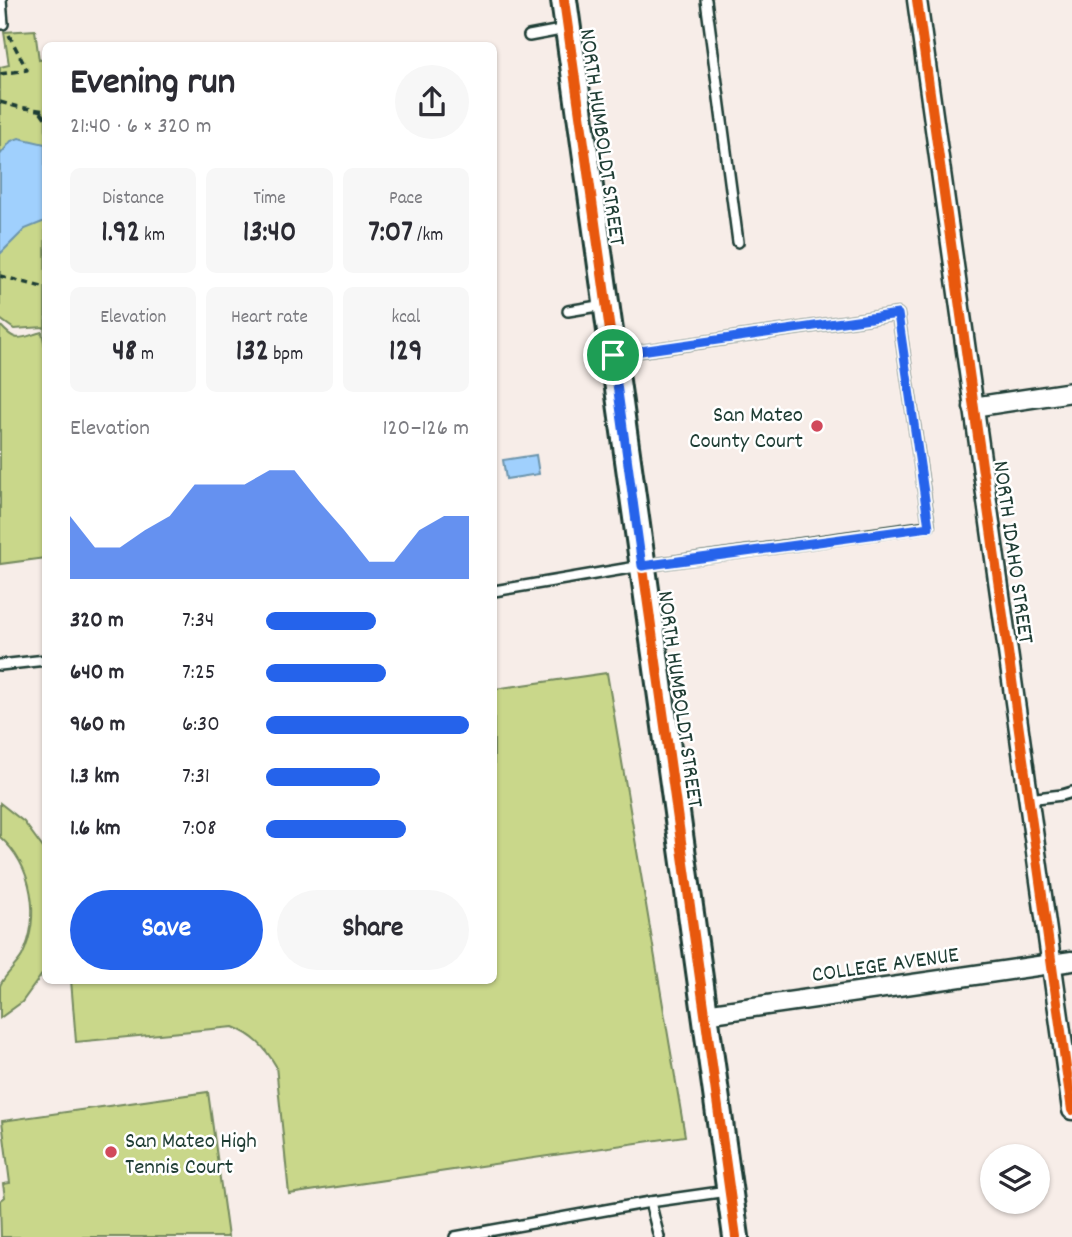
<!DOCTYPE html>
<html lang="en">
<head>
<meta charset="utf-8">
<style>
  :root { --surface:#fff; --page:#f7f7f7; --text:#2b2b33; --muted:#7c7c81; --accent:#2563eb }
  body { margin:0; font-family:Dekko,sans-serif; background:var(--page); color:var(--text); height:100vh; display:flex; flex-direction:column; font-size:26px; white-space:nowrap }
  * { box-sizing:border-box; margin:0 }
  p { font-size:23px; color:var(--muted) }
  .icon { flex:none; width:38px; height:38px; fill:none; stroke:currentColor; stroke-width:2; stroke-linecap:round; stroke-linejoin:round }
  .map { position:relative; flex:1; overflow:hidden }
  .details { position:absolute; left:42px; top:42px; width:455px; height:942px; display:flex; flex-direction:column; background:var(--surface); border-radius:10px; box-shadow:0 2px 5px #0004 }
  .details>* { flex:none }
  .tools { position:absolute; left:980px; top:1144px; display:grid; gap:14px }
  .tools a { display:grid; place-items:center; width:70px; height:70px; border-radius:50%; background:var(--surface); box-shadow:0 2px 5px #0004; font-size:35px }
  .pin { position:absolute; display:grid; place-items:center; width:60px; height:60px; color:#fff; margin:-30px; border:4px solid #fff; border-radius:50%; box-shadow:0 2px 7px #0007 }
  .round { display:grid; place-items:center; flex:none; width:74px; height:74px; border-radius:37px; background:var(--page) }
  .summary { display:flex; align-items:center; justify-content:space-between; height:119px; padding:0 28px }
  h1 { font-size:38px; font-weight:700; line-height:52px }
  .stats { display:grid; grid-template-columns:repeat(3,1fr); gap:10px; height:119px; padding:7px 28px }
  .stats div { display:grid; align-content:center; border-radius:10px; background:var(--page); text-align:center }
  .stats b { font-size:30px; font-weight:700 }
  .stats small { font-size:19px; font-weight:400 }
  .stats p { font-size:19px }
  .chart { height:196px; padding:14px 28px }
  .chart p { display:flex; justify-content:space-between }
  .chart svg { width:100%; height:126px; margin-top:7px; fill:var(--accent); opacity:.7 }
  .cta { display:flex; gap:14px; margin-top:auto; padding:14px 28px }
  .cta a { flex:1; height:80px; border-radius:42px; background:var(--accent); color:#fff; font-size:28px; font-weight:700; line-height:80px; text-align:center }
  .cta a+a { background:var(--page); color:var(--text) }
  ul { padding:0 28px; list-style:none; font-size:23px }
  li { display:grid; grid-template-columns:112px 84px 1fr; align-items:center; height:52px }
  li i { height:18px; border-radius:9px; background:var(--accent) }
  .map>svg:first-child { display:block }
</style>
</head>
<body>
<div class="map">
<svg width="1072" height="1237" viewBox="0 0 1072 1237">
  <rect width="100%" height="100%" fill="#f7ede8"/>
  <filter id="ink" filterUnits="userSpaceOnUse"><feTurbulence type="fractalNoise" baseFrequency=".0143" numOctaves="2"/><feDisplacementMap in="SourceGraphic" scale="14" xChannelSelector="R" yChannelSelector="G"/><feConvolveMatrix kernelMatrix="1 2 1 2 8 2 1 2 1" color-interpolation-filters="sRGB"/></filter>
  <g filter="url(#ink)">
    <!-- green -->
    <g fill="#c9d78a" stroke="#748a5f" stroke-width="2">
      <path d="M35 30 39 60 46 59 45 335 44 327 14 329 0 319V67L9 65 4 32Z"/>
      <path d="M0 325C17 344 19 338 42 332L46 352 45 558 0 564Z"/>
      <path d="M607 673 685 1136 289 1194 276 1066C265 1047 253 1035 233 1027L76 1042 71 980H494V689Z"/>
      <path d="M0 803 24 822 46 852 45 970 22 1002 0 1018C0 1009 0 995 0 986 2 978 17 965 22 956 41 917 33 866 0 837Z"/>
      <path d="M208 1092 228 1237H1L0 1201 5 1197 3 1184 10 1183 2 1121Z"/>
    </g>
    <!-- water -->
    <g fill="#a0d0fd" stroke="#6c95ad" stroke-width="2">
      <path d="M19 138 45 144V221L25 229 0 254V155L11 141Z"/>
      <path d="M536 455 539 474 506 479 503 460Z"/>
    </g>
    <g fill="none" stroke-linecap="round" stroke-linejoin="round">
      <!-- lane casing -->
      <g stroke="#1f3d34" stroke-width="14">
        <g id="lane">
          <path d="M1 0 3 24"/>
          <path d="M706 0 738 242"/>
          <path d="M529 36 566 29"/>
          <path d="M568 311 604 305"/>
          <path d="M494 591 642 566 929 526 898 314 614 355"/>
          <path d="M0 665 46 660"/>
          <path d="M1028 799 1062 795 1072 792"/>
          <path d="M455 1237 650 1202"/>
          <path d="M659 1237 650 1202 727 1191"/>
        </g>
      </g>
      <!-- street casing -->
      <g stroke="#1f3d34" stroke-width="23">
        <g id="street">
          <path d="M917 0 1072 1110"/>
          <path d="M973 407 1072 392"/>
          <path d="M705 1014 1072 961"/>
        </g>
      </g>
      <!-- secondary casing -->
      <g stroke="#1f3d34" stroke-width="30">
        <path id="secondary" d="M564 0 736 1237"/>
      </g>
      <!-- path -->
      <g stroke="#1f3d34" stroke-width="3.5" stroke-dasharray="7 5" stroke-linecap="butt">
        <path d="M0 74 27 70 9 35"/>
        <path d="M0 102 18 107 46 111"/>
        <path d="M41 112 46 119"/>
        <path d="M0 276 46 288"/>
      </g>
      <!-- lane -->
      <use href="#lane" stroke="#fff" stroke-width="9"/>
      <!-- street -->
      <use href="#street" stroke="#fff" stroke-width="18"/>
      <!-- secondary -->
      <use href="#secondary" stroke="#fff" stroke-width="24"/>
      <!-- cycleway casing -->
      <g stroke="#fff" stroke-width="15">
        <g id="cycleway">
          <path d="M564 0 736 1237"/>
          <path d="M917 0 1072 1110"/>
        </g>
      </g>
      <!-- cycleway -->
      <use href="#cycleway" stroke="#e8590c" stroke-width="10"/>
    </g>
  </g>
  <g fill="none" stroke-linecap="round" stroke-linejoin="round" filter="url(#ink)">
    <!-- route casing -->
    <g stroke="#fff" stroke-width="14">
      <path id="route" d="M898 314 929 527 642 566 613 355Z"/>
    </g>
    <!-- route -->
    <use href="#route" stroke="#2563eb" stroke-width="9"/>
  </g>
  <!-- markers -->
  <g fill="#d1495b" stroke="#fff" stroke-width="2.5">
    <circle cx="817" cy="426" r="7"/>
    <circle cx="111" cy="1152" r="7"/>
  </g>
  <g text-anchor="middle" stroke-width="5" stroke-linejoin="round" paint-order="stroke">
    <!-- street labels -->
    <g font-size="23" fill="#1f3d34" stroke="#fff">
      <text transform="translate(604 137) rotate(82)" y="8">NORTH HUMBOLDT STREET</text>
      <text transform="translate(1015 552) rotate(82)" y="8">NORTH IDAHO STREET</text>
      <text transform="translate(682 699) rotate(82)" y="8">NORTH HUMBOLDT STREET</text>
      <text transform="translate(885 963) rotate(-8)" y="8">COLLEGE AVENUE</text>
    </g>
    <!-- poi labels -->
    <g font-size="23" fill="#1f3d34" stroke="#fff" text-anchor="end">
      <text x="803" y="421">San Mateo<tspan x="803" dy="26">County Court</tspan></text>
      <text x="125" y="1147" text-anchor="start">San Mateo High<tspan x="125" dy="26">Tennis Court</tspan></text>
    </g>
  </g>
</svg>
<div class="tools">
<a><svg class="icon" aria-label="layers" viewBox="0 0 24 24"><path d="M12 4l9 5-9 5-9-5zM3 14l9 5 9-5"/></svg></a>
</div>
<div class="pin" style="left:613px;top:355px;background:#1e9e55"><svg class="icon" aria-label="arrive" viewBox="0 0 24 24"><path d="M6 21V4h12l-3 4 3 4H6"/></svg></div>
<section class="details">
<div class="summary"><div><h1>Evening run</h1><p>21:40 · 6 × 320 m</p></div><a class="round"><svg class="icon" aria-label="share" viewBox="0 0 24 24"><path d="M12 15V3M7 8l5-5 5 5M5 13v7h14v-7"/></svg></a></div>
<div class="stats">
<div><p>Distance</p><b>1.92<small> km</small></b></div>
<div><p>Time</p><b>13:40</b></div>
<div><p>Pace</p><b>7:07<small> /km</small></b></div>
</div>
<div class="stats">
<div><p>Elevation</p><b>48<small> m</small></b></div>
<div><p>Heart rate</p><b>132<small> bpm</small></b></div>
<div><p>kcal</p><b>129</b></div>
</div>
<div class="chart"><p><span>Elevation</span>120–126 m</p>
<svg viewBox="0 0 160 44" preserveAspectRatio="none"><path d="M0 44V22L10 33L20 33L30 27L40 22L50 11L60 11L70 11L80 6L90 6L100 17L110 27L120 38L130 38L140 27L150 22L160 22V44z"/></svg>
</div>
<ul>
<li><b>320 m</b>7:34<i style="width:54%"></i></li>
<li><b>640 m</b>7:25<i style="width:59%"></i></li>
<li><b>960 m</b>6:30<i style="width:100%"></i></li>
<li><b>1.3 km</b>7:31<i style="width:56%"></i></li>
<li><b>1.6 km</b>7:08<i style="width:69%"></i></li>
</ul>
<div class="cta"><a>Save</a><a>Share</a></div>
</section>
</div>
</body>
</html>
